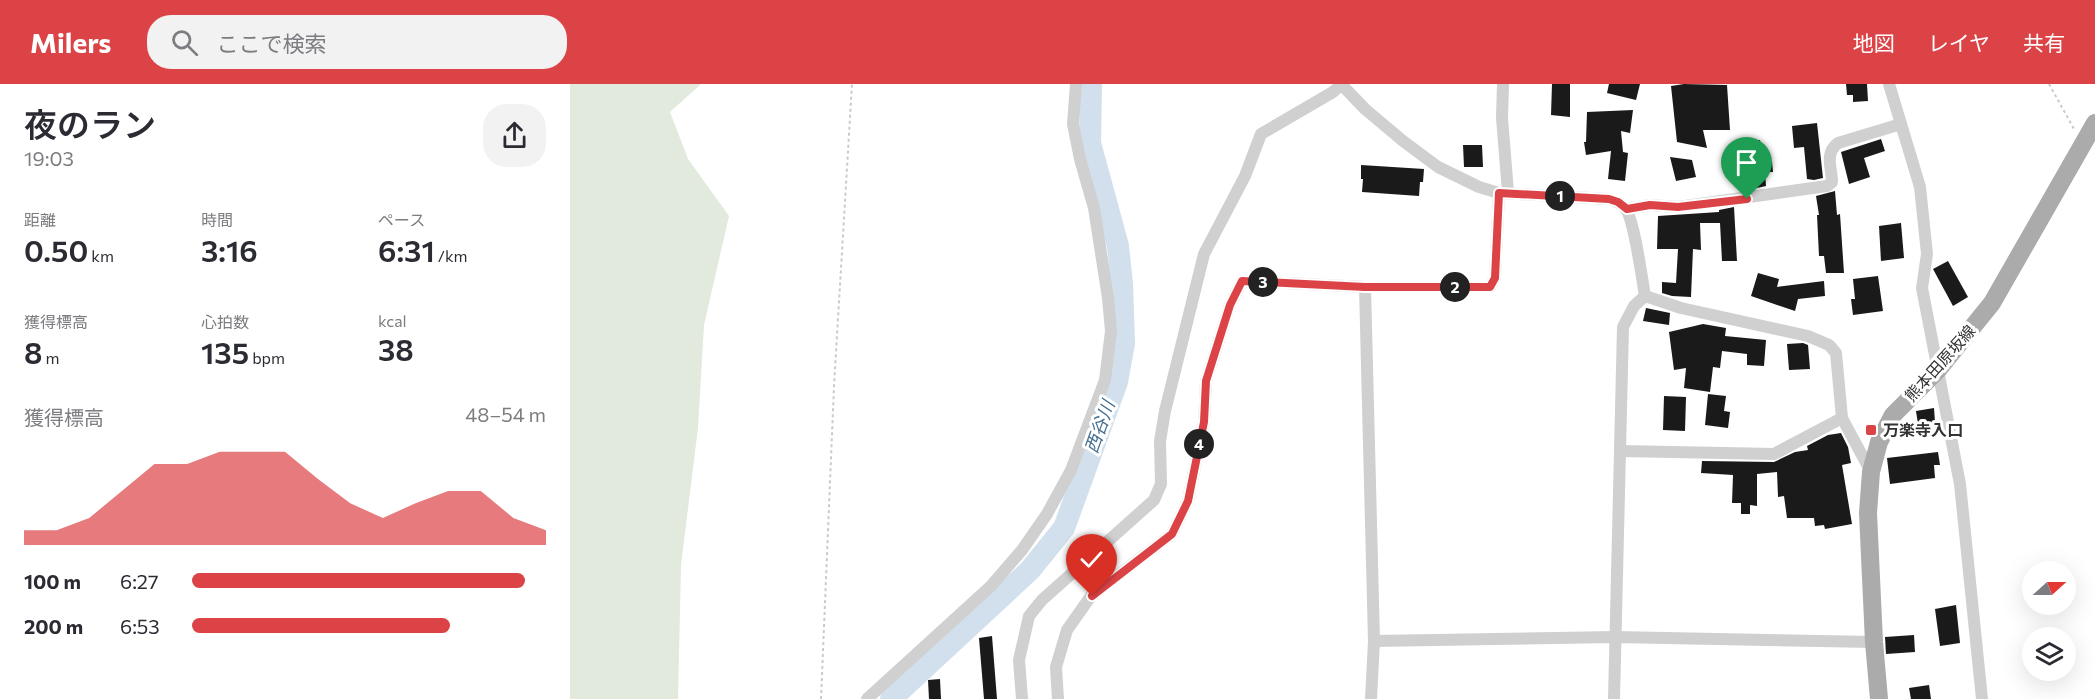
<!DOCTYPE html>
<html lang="ja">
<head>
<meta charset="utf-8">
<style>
  :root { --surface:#fff; --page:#f2f2f3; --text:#2b2b33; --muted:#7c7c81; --accent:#dc4346 }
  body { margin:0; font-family:Commissioner,"Noto Sans JP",sans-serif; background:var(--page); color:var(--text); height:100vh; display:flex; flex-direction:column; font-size:22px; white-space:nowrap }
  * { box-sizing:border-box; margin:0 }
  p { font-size:20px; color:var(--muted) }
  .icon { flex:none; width:33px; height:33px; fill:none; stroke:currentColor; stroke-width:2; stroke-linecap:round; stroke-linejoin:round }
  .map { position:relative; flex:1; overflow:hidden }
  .details { display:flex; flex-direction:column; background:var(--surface); width:570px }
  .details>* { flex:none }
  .needle { width:39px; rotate:69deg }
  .buttons { position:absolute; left:1452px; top:477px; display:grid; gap:12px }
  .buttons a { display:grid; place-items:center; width:54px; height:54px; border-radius:50%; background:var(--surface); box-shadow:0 6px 24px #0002; font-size:30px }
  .pin { position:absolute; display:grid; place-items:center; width:51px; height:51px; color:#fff; margin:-62px -26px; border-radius:50% 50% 50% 0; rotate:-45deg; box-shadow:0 0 6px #0007 }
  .pin .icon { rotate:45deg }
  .km { position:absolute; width:30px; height:30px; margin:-15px; border-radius:50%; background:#222; color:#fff; font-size:16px; line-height:30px; text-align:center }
  .round { display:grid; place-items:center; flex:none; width:63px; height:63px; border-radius:24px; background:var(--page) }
  .headline { display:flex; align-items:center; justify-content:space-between; height:102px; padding:0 24px }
  h1 { font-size:33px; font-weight:600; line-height:45px }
  .figures { display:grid; grid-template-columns:repeat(3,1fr); gap:9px; height:102px; padding:6px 24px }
  .figures div { display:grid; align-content:center }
  .figures b { font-size:30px; font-weight:600 }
  .figures small { font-size:16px; font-weight:400 }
  .figures p { font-size:16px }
  .chart { height:168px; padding:12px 24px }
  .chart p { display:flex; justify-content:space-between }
  .chart svg { width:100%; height:108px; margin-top:6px; fill:var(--accent); opacity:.7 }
  ul { padding:0 24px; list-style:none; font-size:20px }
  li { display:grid; grid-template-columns:96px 72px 1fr; align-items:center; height:45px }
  li i { height:15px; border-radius:8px; background:var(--accent) }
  header { display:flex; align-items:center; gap:36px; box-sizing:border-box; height:84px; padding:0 30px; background:var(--accent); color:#fff }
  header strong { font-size:28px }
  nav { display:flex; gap:33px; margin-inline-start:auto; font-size:21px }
  .search { width:420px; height:54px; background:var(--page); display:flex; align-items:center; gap:15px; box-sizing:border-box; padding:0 21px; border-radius:24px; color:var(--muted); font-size:22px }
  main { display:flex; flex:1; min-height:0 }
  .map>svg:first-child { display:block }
</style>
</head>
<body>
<header>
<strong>Milers</strong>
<div class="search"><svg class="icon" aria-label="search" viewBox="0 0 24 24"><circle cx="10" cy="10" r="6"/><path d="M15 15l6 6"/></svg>ここで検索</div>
<nav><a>地図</a><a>レイヤ</a><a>共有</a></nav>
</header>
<main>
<section class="details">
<div class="headline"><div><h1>夜のラン</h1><p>19:03</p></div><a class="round"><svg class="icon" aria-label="share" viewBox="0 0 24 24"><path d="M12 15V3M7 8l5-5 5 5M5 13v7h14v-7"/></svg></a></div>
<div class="figures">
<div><p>距離</p><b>0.50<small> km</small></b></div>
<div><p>時間</p><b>3:16</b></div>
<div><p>ペース</p><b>6:31<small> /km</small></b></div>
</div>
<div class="figures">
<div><p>獲得標高</p><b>8<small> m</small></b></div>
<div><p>心拍数</p><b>135<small> bpm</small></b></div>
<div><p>kcal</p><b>38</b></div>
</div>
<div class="chart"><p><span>獲得標高</span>48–54 m</p>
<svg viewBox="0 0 160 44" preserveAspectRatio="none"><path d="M0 44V38L10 38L20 33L30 22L40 11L50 11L60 6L70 6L80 6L90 17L100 27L110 33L120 27L130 22L140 22L150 33L160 38V44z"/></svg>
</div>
<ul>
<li><b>100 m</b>6:27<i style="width:94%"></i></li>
<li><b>200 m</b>6:53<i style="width:73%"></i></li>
</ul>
</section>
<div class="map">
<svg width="1525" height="615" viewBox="0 0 1525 615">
  <rect width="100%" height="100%" fill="#fff"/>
  <!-- green -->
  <path fill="#e2e9dd" d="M0 0H131L100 28 118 75 159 132 134 241 128 344 111 481 108 615H0Z"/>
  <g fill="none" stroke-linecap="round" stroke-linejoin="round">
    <!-- river -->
    <path stroke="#d1e0ec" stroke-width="22" d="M321 615 460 486 494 444 547 298 554 259 552 200 548 162 520 59 521 0"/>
  </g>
  <!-- building -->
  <g fill="#1a1a1a">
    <path d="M982 0H1000V33L981 31Z"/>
    <path d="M1039 0H1070L1066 16 1037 9Z"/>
    <path d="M1114 0 1157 1 1160 46H1133L1137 64 1107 58 1101 2Z"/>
    <path d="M1276 0H1297L1298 17 1283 18V11H1277Z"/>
    <path d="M1063 26 1060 49 1051 47 1053 68 1058 69 1055 97 1038 95 1041 67 1016 71 1014 58H1016L1017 28Z"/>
    <path d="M1247 39 1253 94 1244 96 1237 95 1234 63 1224 64 1222 42Z"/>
    <path d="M1311 55 1315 67 1294 74 1300 93 1279 100 1271 68Z"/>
    <path d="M1190 56 1193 79 1202 77 1203 88H1195L1196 102 1187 104 1185 89 1172 90 1171 83 1177 82 1175 70 1167 72 1165 60Z"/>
    <path d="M893 61H912L913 83H894Z"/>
    <path d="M1100 73 1122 76 1126 93 1106 97Z"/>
    <path d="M791 81 854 85 853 98H850L849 112 792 108 793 95H791Z"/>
    <path d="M1265 107 1267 131 1270 130 1274 189H1256L1254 172H1249L1247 131H1249L1246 112Z"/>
    <path d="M1164 123 1167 177H1152L1150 139H1130L1131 166 1123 165 1121 213 1102 212 1092 209V198L1106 199 1108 165H1087L1088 132 1149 128V126Z"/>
    <path d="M1331 139 1334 174 1311 177 1309 142Z"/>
    <path d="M1378 177 1398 213 1383 222 1363 185Z"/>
    <path d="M1188 189 1209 195 1207 203 1254 197 1255 212 1228 215 1225 227 1181 212Z"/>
    <path d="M1308 192 1313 227 1283 231 1281 215H1285L1283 195Z"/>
    <path d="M1076 224 1100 229 1099 241 1073 237Z"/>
    <path d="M1133 240 1156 244 1155 252 1196 256 1194 282 1177 281V270L1152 267 1150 284 1143 283 1140 308 1114 304 1116 284 1104 286 1099 248Z"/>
    <path d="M1233 259 1238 261 1240 285 1219 286 1217 260Z"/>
    <path d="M1138 310 1156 312 1154 327 1160 328 1158 344 1135 341Z"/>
    <path d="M1094 312 1116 313 1115 347 1093 346Z"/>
    <path d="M1364 324 1365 338 1348 340 1346 327Z"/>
    <path d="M1271 349 1278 363 1281 379 1272 381 1282 440 1255 445 1254 441 1245 442 1244 434H1217L1214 412 1208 413 1207 388 1187 390V422L1180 421V430H1171V419H1162L1163 391 1131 389 1132 377 1204 378 1225 368 1238 366 1237 362 1258 351Z"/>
    <path d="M1368 368 1370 381H1364L1365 394 1320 400 1317 374Z"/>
    <path d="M1386 521 1390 559 1370 562 1365 525Z"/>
    <path d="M1344 551 1345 568 1316 570 1315 553Z"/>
    <path d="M422 552 427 615H414L409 554Z"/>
    <path d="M370 595 371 615H359L358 596Z"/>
    <path d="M1359 601 1361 615H1341L1339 604Z"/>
  </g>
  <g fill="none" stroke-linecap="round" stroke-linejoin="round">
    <!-- path -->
    <g stroke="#cacaca" stroke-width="2" stroke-dasharray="3 3" stroke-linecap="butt">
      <path d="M1479 0 1504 45"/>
      <path d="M251 615 264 302 282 0"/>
    </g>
    <!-- minor -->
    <g stroke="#d0d0d0" stroke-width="12">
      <path d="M771 0 795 25 833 57 868 83 909 103 929 109 1039 115C1045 117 1051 119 1055 124 1064 134 1072 195 1075 212"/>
      <path d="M933 0 932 34 938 108"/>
      <path d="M1319 0 1350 103 1357 170 1352 204 1390 400 1412 615"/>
      <path d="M1057 125 1080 121 1108 123 1257 102 1262 98C1262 83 1254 70 1268 59L1331 40"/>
      <path d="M795 203 804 557 801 615"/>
      <path d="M1075 212 1111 224 1238 252 1259 261 1266 269 1272 334 1301 388"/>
      <path d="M1051 367 1204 370 1272 334"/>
      <path d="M804 557 1045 553 1304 558"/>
      <path d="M297 615 421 502 452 466 477 430 501 386 535 296 541 247 538 214 524 124 510 75 503 40 506 0"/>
      <path d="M452 615 449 576 459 532 472 516 584 416 591 400 590 357 595 327 634 170 675 92 691 50 763 8 772 0"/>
      <path d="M488 615 486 583 497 546 521 512 602 450 618 417 634 338 636 297 660 221 672 197 795 203H920L925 194 929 109"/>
      <path d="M1044 615 1053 243 1064 222 1075 212"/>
    </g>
    <!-- primary -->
    <path stroke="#ababab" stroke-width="18" d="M1309 615 1304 558 1298 429 1301 388 1309 358 1323 331 1367 287 1422 219 1525 39"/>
  </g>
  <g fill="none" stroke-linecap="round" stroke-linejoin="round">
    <!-- route casing -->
    <g stroke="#fff" stroke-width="12">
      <path id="route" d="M522 512 602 450 618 417 634 338 636 297 660 221 672 197 795 203H920L925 194 929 109 1039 115 1048 118 1057 125 1080 121 1108 123 1177 115"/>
    </g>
    <!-- route -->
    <use href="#route" stroke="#dc4346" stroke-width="8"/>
  </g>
  <!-- markers -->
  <rect fill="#dc4346" stroke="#fff" stroke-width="2" x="1295" y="340" width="12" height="12" rx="3"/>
  <g text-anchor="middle" stroke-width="6" stroke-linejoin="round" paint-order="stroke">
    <!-- street labels -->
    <g font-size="16" fill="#333" stroke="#fff">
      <text transform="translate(1370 279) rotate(-48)" y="6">熊本田原坂線</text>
    </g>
    <!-- poi labels -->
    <g font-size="16" font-weight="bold" fill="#333" stroke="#fff" text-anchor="start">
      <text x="1313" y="352">万楽寺入口</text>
    </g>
    <!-- water labels -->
    <g font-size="18" font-style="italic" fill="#446f92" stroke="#fff">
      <text transform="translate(530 343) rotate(-70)" y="6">西谷川</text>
    </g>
  </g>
</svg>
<div class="buttons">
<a><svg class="needle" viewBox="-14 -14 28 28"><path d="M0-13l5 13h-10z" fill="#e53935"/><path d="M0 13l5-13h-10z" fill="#7c7c81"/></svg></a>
<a><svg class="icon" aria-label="layers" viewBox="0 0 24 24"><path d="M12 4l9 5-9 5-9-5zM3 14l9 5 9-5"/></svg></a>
</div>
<div class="pin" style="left:1177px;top:115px;background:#1e9e55"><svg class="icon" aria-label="arrive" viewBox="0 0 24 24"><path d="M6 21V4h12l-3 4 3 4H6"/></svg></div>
<div class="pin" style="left:522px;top:512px;background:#d93025"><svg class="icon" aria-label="check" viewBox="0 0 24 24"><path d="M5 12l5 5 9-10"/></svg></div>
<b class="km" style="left:990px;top:112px">1</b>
<b class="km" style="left:885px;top:203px">2</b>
<b class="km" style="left:693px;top:198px">3</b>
<b class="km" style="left:629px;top:360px">4</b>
</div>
</main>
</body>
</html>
